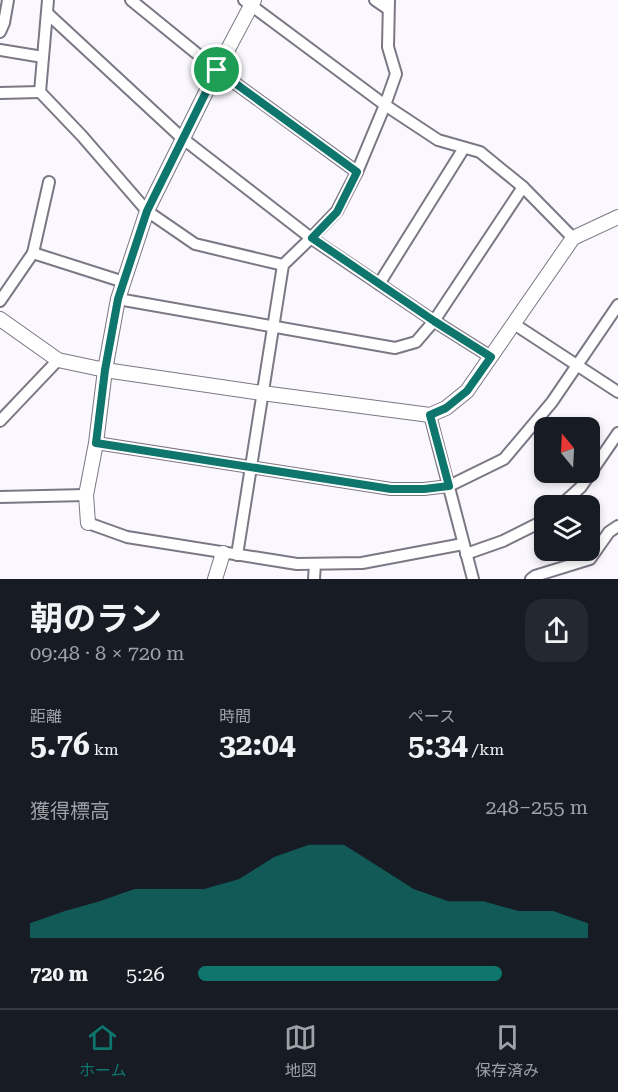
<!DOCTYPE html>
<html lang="ja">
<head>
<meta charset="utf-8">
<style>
  :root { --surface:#171b24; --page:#242831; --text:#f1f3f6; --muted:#9ea1a6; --line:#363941; --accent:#0f766e }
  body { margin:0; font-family:"Roboto Serif","Noto Sans JP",serif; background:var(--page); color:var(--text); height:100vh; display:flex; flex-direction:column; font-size:22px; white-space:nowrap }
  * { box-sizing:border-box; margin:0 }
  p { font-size:20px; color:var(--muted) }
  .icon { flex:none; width:33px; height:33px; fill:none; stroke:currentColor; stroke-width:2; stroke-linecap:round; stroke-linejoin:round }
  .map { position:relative; height:579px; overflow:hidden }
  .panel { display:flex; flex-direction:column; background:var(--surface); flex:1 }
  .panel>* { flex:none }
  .needle { width:39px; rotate:342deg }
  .tools { position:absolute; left:534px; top:417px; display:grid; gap:12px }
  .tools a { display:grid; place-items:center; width:66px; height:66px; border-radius:12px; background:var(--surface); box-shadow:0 3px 9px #0003; font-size:30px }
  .pin { position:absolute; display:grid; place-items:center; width:51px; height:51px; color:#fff; margin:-26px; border:3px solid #fff; border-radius:50%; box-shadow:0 2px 6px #0007 }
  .round { display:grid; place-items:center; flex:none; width:63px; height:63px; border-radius:18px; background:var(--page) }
  .summary { display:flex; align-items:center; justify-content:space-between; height:102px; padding:0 30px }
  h1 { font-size:33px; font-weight:700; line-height:45px }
  .figures { display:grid; grid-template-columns:repeat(3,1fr); gap:9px; height:102px; padding:6px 30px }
  .figures div { display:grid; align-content:center }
  .figures b { font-size:30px; font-weight:700 }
  .figures small { font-size:16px; font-weight:400 }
  .figures p { font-size:16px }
  .chart { height:168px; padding:12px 30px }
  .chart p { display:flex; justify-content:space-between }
  .chart svg { width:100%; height:108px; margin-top:6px; fill:var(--accent); opacity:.7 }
  ul { padding:0 30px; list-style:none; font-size:20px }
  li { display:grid; grid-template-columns:96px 72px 1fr; align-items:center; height:45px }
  li i { height:15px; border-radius:8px; background:var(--accent) }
  .menu { display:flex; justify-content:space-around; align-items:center; height:84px; border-top:2px solid var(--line); background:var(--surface); font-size:16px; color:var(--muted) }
  .menu a { display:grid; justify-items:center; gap:3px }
  .menu .active { color:var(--accent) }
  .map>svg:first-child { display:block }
</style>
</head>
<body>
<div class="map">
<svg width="618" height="579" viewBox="0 0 618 579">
  <rect width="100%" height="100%" fill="#faf8fe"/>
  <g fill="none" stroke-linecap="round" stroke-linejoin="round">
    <!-- minor casing -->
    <g stroke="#7c7785" stroke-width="14">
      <g id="minor">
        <path d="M48 0 40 92 82 136 147 211 195 244 283 265"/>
        <path d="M131 0 217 70 357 172"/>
        <path d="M244 0 385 105 438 140 480 152 523 187 573 238"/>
        <path d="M375 0 388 9"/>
        <path d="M47 13 182 138 311 238 434 321 491 357"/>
        <path d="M0 32 4 23 8 0"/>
        <path d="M0 50 43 57"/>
        <path d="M0 93 40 92"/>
        <path d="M33 253 124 282"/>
        <path d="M379 284 464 148"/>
        <path d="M118 299 395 348 416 342 434 321 523 187"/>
        <path d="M0 301 33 253 49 182"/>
        <path d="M514 324 618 392"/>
        <path d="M430 415 473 579"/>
        <path d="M0 421 58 360"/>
        <path d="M96 443 391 489H424L449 486 504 459 552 402 618 305"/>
        <path d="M0 497 86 495"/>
        <path d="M560 506 581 487 618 433"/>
        <path d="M88 523 127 537 297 564 362 563 463 544"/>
        <path d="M466 554 503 541 541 522 544 519"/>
        <path d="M237 555 283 265 311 238 337 211 357 172 385 105 396 74 388 47 389 0"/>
        <path d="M314 579 315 564"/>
        <path d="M531 579 535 576 590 559 609 532 618 526"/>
      </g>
    </g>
    <!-- tertiary casing -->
    <g stroke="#7c7785" stroke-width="16">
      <g id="tertiary">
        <path d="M0 319 58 360 105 370 262 393 430 415 446 408 467 391 573 238 618 217"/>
        <path d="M88 523 86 495 96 443 105 370 118 299 147 211 217 70 254 0"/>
        <path d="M215 579 223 553"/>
      </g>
    </g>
    <!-- minor -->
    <use href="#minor" stroke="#fff" stroke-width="10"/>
    <!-- tertiary -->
    <use href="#tertiary" stroke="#fff" stroke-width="14"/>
  </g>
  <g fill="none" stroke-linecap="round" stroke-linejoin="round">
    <!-- route casing -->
    <g stroke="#fff" stroke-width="12">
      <path id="route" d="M217 70 357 172 337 212 312 238 434 321 491 357 467 391 446 408 430 415 449 486 424 489H391L96 443 105 370 118 299 147 211Z"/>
    </g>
    <!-- route -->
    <use href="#route" stroke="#0f766e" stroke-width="8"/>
  </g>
</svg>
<div class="tools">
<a><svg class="needle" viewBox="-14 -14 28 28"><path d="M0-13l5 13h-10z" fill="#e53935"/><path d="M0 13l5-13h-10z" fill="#9ea1a6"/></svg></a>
<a><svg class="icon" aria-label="layers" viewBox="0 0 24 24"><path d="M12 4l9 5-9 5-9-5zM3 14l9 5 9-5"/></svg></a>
</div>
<div class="pin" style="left:217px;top:70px;background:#1e9e55"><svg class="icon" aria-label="arrive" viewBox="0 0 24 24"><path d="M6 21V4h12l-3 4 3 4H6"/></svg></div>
</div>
<section class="panel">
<div class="summary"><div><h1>朝のラン</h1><p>09:48 · 8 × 720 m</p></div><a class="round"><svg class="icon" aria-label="share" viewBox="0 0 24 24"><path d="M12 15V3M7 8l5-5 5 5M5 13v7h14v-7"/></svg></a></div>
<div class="figures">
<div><p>距離</p><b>5.76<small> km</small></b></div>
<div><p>時間</p><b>32:04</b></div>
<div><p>ペース</p><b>5:34<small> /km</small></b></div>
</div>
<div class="chart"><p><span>獲得標高</span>248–255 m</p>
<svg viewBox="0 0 160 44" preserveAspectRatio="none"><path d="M0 44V38L10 33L20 29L30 24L40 24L50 24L60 20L70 11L80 6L90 6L100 15L110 24L120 29L130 29L140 33L150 33L160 38V44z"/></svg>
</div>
<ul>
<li><b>720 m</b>5:26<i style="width:78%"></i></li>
</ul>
</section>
<nav class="menu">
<a class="active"><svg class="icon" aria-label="home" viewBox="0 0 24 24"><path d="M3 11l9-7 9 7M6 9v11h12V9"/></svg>ホーム</a>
<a><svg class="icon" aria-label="map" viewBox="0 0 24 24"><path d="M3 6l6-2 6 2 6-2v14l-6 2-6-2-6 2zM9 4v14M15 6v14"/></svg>地図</a>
<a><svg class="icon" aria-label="saved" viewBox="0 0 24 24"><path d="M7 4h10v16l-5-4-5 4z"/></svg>保存済み</a>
</nav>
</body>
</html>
